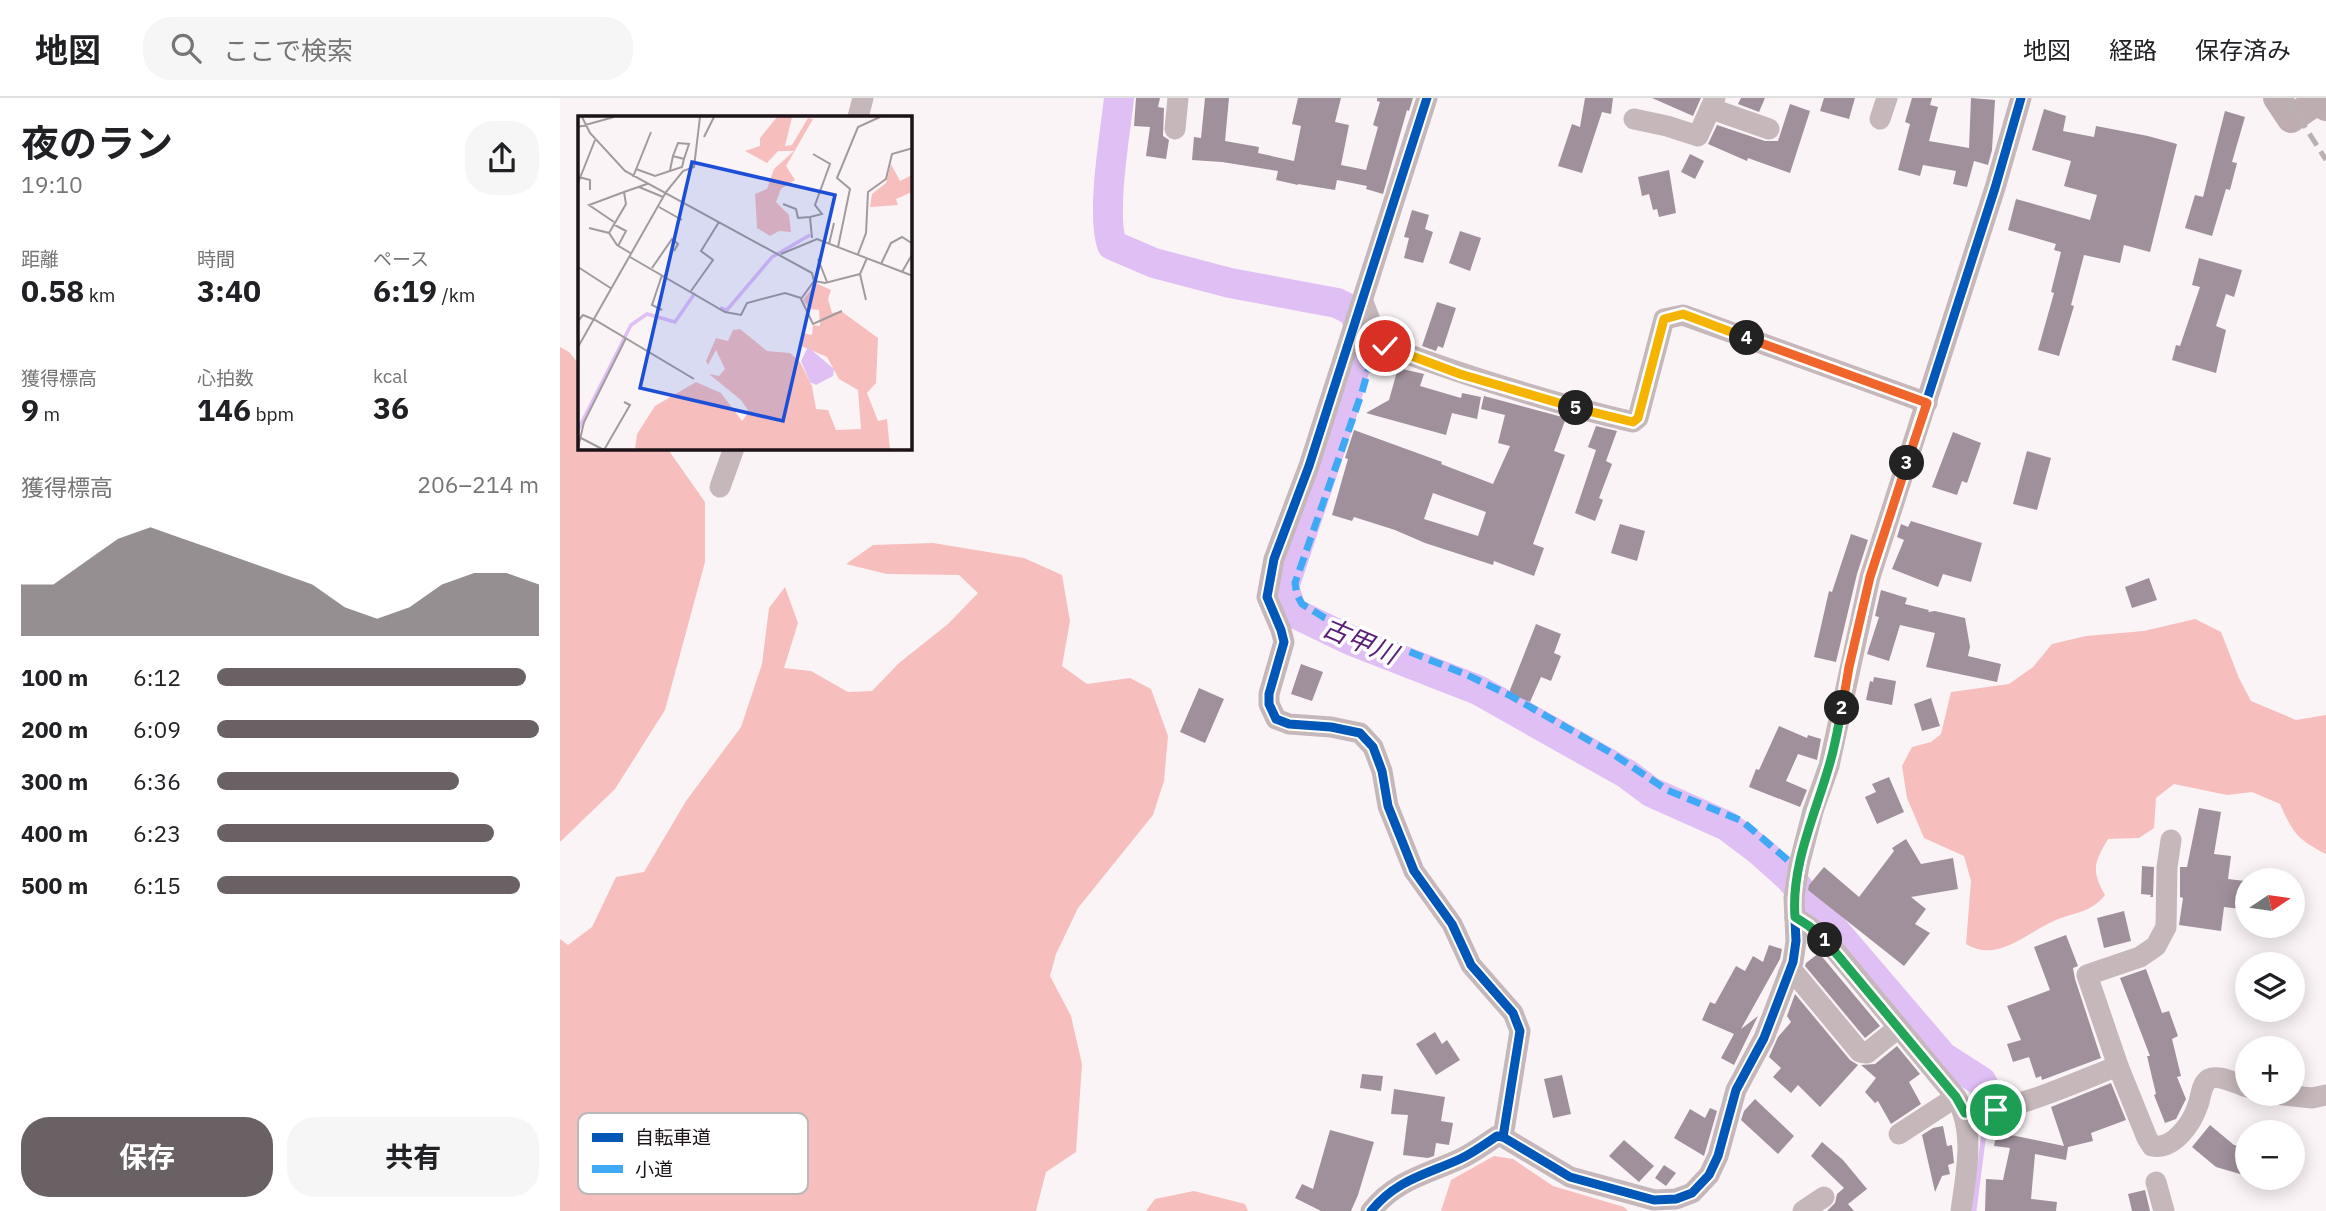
<!DOCTYPE html>
<html lang="ja">
<head>
<meta charset="utf-8">
<style>
  :root { --surface:#fff; --page:#f6f6f6; --text:#202124; --muted:#757577; --line:#e0e0e0; --accent:#6a6165 }
  body { margin:0; font-family:"IBM Plex Sans","Noto Sans JP",sans-serif; background:var(--page); color:var(--text); height:100vh; display:flex; flex-direction:column; font-size:26px; white-space:nowrap }
  * { box-sizing:border-box; margin:0 }
  p { font-size:23px; color:var(--muted) }
  .icon { flex:none; width:38px; height:38px; fill:none; stroke:currentColor; stroke-width:2; stroke-linecap:round; stroke-linejoin:round }
  .map { position:relative; flex:1; overflow:hidden }
  .panel { display:flex; flex-direction:column; background:var(--surface); width:560px }
  .panel>* { flex:none }
  .needle { width:46px; rotate:77deg }
  .controls { position:absolute; left:1675px; top:770px; display:grid; gap:14px }
  .controls a { display:grid; place-items:center; width:70px; height:70px; border-radius:50%; background:var(--surface); box-shadow:0 4px 18px #0003; font-size:35px }
  .pin { position:absolute; display:grid; place-items:center; width:60px; height:60px; color:#fff; margin:-30px; border:4px solid #fff; border-radius:50%; box-shadow:0 2px 7px #0007 }
  .km { position:absolute; width:35px; height:35px; margin:-18px; border-radius:50%; background:#222; color:#fff; font-size:19px; line-height:35px; text-align:center }
  .round { display:grid; place-items:center; flex:none; width:74px; height:74px; border-radius:28px; background:var(--page) }
  .head { display:flex; align-items:center; justify-content:space-between; height:119px; padding:0 21px }
  h1 { font-size:38px; font-weight:700; line-height:52px }
  .stats { display:grid; grid-template-columns:repeat(3,1fr); gap:10px; height:119px; padding:7px 21px }
  .stats div { display:grid; align-content:center }
  .stats b { font-size:30px; font-weight:700 }
  .stats small { font-size:19px; font-weight:400 }
  .stats p { font-size:19px }
  .chart { height:196px; padding:14px 21px }
  .chart p { display:flex; justify-content:space-between }
  .chart svg { width:100%; height:126px; margin-top:7px; fill:var(--accent); opacity:.7 }
  .primary-button { display:flex; gap:14px; margin-top:auto; padding:14px 21px }
  .primary-button a { flex:1; height:80px; border-radius:28px; background:var(--accent); color:#fff; font-size:28px; font-weight:700; line-height:80px; text-align:center }
  .primary-button a+a { background:var(--page); color:var(--text) }
  ul { padding:0 21px; list-style:none; font-size:23px }
  li { display:grid; grid-template-columns:112px 84px 1fr; align-items:center; height:52px }
  li i { height:18px; border-radius:9px; background:var(--accent) }
  header { display:flex; align-items:center; gap:42px; box-sizing:border-box; height:98px; padding:0 35px; background:var(--surface); border-bottom:2px solid var(--line) }
  header strong { font-size:33px }
  nav { display:flex; gap:38px; margin-inline-start:auto; font-size:24px }
  .search { width:490px; height:63px; background:var(--page); display:flex; align-items:center; gap:18px; box-sizing:border-box; padding:0 24px; border-radius:28px; color:var(--muted); font-size:26px }
  main { display:flex; flex:1; min-height:0 }
  .map>svg:first-child { display:block }
</style>
</head>
<body>
<header>
<strong>地図</strong>
<div class="search"><svg class="icon" aria-label="search" viewBox="0 0 24 24"><circle cx="10" cy="10" r="6"/><path d="M15 15l6 6"/></svg>ここで検索</div>
<nav><a>地図</a><a>経路</a><a>保存済み</a></nav>
</header>
<main>
<section class="panel">
<div class="head"><div><h1>夜のラン</h1><p>19:10</p></div><a class="round"><svg class="icon" aria-label="share" viewBox="0 0 24 24"><path d="M12 15V3M7 8l5-5 5 5M5 13v7h14v-7"/></svg></a></div>
<div class="stats">
<div><p>距離</p><b>0.58<small> km</small></b></div>
<div><p>時間</p><b>3:40</b></div>
<div><p>ペース</p><b>6:19<small> /km</small></b></div>
</div>
<div class="stats">
<div><p>獲得標高</p><b>9<small> m</small></b></div>
<div><p>心拍数</p><b>146<small> bpm</small></b></div>
<div><p>kcal</p><b>36</b></div>
</div>
<div class="chart"><p><span>獲得標高</span>206–214 m</p>
<svg viewBox="0 0 160 44" preserveAspectRatio="none"><path d="M0 44V26L10 26L20 18L30 10L40 6L50 10L60 14L70 18L80 22L90 26L100 34L110 38L120 34L130 26L140 22L150 22L160 26V44z"/></svg>
</div>
<ul>
<li><b>100 m</b>6:12<i style="width:96%"></i></li>
<li><b>200 m</b>6:09<i style="width:100%"></i></li>
<li><b>300 m</b>6:36<i style="width:75%"></i></li>
<li><b>400 m</b>6:23<i style="width:86%"></i></li>
<li><b>500 m</b>6:15<i style="width:94%"></i></li>
</ul>
<div class="primary-button"><a>保存</a><a>共有</a></div>
</section>
<div class="map">
<svg width="1766" height="1113" viewBox="0 0 1766 1113">
  <rect width="100%" height="100%" fill="#fbf4f7"/>
  <!-- forest -->
  <g fill="#f6bebd">
    <path d="M0 249 9 254 19 266V350H107L145 404V464L105 612 55 691 0 744Z"/>
    <path d="M373 445 464 460 502 477 510 523 502 568 527 586 570 580 591 591 608 638 604 683 593 717 518 810 496 856 490 878 511 918 522 966 516 1054 486 1074 476 1113H0V841L8 847 32 829 56 779 84 774 126 703 181 629 202 566 209 510 225 489 238 525 224 570 251 573 288 594 312 593 339 565 388 526 418 495 399 477 327 476 286 466 313 447Z"/>
    <path d="M1635 521 1661 534 1679 580 1691 603 1736 622 1766 617V756C1737 741 1733 735 1720 706L1692 694 1667 697 1614 686 1596 700 1594 730 1579 740 1548 741C1534 765 1531 772 1545 797 1529 817 1513 813 1492 824 1465 836 1436 865 1406 846L1411 783 1404 758 1364 740 1347 700 1342 668 1352 649 1371 644 1381 636 1391 594 1449 586 1473 569 1492 546 1526 538 1584 533Z"/>
    <path d="M934 1058 953 1061 993 1088 1064 1109 1068 1113H881L891 1082Z"/>
    <path d="M634 1093 685 1106 688 1113H586L595 1101Z"/>
  </g>
  <g fill="none" stroke-linecap="round" stroke-linejoin="round">
    <!-- stream -->
    <path stroke="#e0bff5" stroke-width="5" d="M1414 1113 1426 1019"/>
    <!-- river -->
    <path stroke="#e0bff5" stroke-width="30" d="M559 0C555 37 541 115 552 147L594 165 670 185 777 205 793 213 804 237 782 315 724 489 732 514 790 542 918 592 1067 676 1091 694 1167 728 1200 753 1229 779 1383 959 1422 984 1428 999"/>
  </g>
  <!-- building -->
  <g fill="#9f909c" fill-rule="evenodd">
    <path d="M576 0H600L598 9 604 10 603 38 609 42 606 61 586 58 590 29 574 28Z"/>
    <path d="M645 0H669L665 43 699 49 698 55 734 63 741 28 732 26 738 0H781L775 24 789 27 781 67 806 72 818 29 813 27 820 4 817 3V0H853L849 13 847 12 823 96 806 91 807 88 777 82 775 92 738 86V87L716 82 718 73 662 64 632 62 634 39 641 40Z"/>
    <path d="M1025 0H1053L1051 16 1042 14 1022 75 998 68 1012 26 1020 29Z"/>
    <path d="M1092 0H1141L1133 18Z"/>
    <path d="M1181 0H1205L1199 14 1178 6Z"/>
    <path d="M1264 0H1295L1289 21 1260 13Z"/>
    <path d="M1352 0H1372L1370 7 1378 9 1369 43 1409 50 1411 0 1435 2 1432 52 1428 67 1414 63 1407 89 1393 86 1396 73 1363 67 1360 78 1338 72 1350 26 1345 24Z"/>
    <path d="M1230 6 1250 13 1230 75 1188 60 1187 63 1148 46 1157 27 1205 43H1218Z"/>
    <path d="M1484 11 1506 18 1503 33 1534 39 1536 28 1588 38 1617 46 1590 154 1564 147 1560 165 1524 157 1511 207 1514 208 1499 258 1478 252 1494 195 1491 194 1501 154 1494 152 1496 146 1448 132 1456 101 1530 122 1537 97 1504 88 1511 63 1472 52Z"/>
    <path d="M1665 13 1685 19 1672 64 1677 65 1670 92 1666 91 1652 138 1625 130 1635 97 1643 99Z"/>
    <path d="M1130 56 1144 63 1135 81 1121 74Z"/>
    <path d="M1109 72 1116 115 1099 119 1097 111 1093 112 1089 96 1082 98 1078 79Z"/>
    <path d="M852 112 869 117 865 131 873 134 863 165 844 160 849 140 844 139Z"/>
    <path d="M900 133 921 140 910 173 889 165Z"/>
    <path d="M1639 160 1682 172 1674 199 1666 196 1656 228 1666 232 1656 275 1612 262 1616 247 1620 248 1640 189 1632 187Z"/>
    <path d="M877 204 896 210 883 250 878 248 876 253 862 248Z"/>
    <path d="M838 270 864 276 860 288 901 300 902 295 921 299 917 321 892 315 886 337 806 315 829 302Z"/>
    <path d="M924 298 1006 320 994 353 1005 357 973 446 984 450 974 478 934 463 933 467 865 445 835 432 794 419 792 423 772 417 788 361 785 360 794 332 882 364 881 366 933 386 950 348 938 345 945 317 921 311ZM873 395 926 414 918 438 864 421Z"/>
    <path d="M1036 328 1057 333 1046 363 1052 366 1039 400 1043 402 1035 423 1015 415 1036 352 1028 349Z"/>
    <path d="M1393 334 1421 345 1407 385 1402 383 1397 397 1372 389Z"/>
    <path d="M1467 353 1491 360 1477 412 1453 406Z"/>
    <path d="M1351 423 1422 445 1411 484 1383 476 1378 489 1332 471 1344 442 1337 439 1341 426 1348 429Z"/>
    <path d="M1060 426 1085 433 1077 463 1051 455Z"/>
    <path d="M1291 436 1308 442 1297 476 1276 564 1254 559 1269 493 1272 494Z"/>
    <path d="M1589 480 1597 502 1572 510 1565 489Z"/>
    <path d="M1321 492 1347 500 1345 506 1369 512 1368 514 1375 513 1405 520 1410 549 1408 558 1441 566 1437 584 1366 569 1375 535 1340 527 1329 563 1307 556 1319 519 1315 518Z"/>
    <path d="M976 526 1001 536 994 555 1001 558 991 583 981 579 970 604 951 596 950 592Z"/>
    <path d="M741 566 763 574 752 603 731 596Z"/>
    <path d="M1314 579 1336 583 1332 607 1306 602 1310 583 1313 584Z"/>
    <path d="M639 590 664 601 645 645 620 634Z"/>
    <path d="M1371 600 1380 628 1362 633 1354 606Z"/>
    <path d="M1219 628 1247 640 1248 637 1261 641 1257 662 1238 656 1226 683 1247 692 1240 709 1189 689 1196 671 1199 672Z"/>
    <path d="M1329 679 1344 714 1317 726 1305 699 1316 694 1312 686Z"/>
    <path d="M1639 710 1661 714 1654 756 1671 758 1668 781 1685 783 1681 811 1664 809 1661 833 1619 827 1623 800 1620 799V769H1627Z"/>
    <path d="M1346 741 1361 766 1393 760 1398 791 1351 799 1366 811 1355 826 1370 835 1344 868 1248 792 1249 787 1264 769 1299 799 1334 753 1332 750Z"/>
    <path d="M1582 768 1594 769 1593 799H1590L1591 797 1581 796Z"/>
    <path d="M1564 813 1571 843 1544 850 1537 820Z"/>
    <path d="M1506 837 1518 868 1513 870 1515 881 1541 960 1482 982 1481 978 1476 980 1469 959 1453 964 1447 946 1461 942 1447 908 1490 892 1474 849Z"/>
    <path d="M1209 847 1222 851 1220 861 1181 931 1198 918 1174 967 1161 960 1174 936 1142 922 1150 904 1155 906 1176 868 1185 873 1193 858 1203 864Z"/>
    <path d="M1259 855 1320 928 1305 940 1245 868 1246 865Z"/>
    <path d="M1586 871 1602 915 1609 913 1618 938 1612 941 1621 978 1617 979 1626 1001 1616 1021 1605 1025 1594 997 1596 996 1587 958H1590L1560 880Z"/>
    <path d="M1235 896 1290 962 1298 967 1260 1009 1238 987 1231 995 1213 979 1221 970 1209 959 1218 939 1231 924 1227 918Z"/>
    <path d="M875 934 882 946 887 942 900 962 876 977 856 946Z"/>
    <path d="M1337 948 1360 976 1349 984 1361 1006 1331 1026 1318 1003 1315 1005 1305 994 1316 980 1301 967 1315 966Z"/>
    <path d="M802 976 823 978 821 993 800 990Z"/>
    <path d="M1002 977 1011 1016 993 1020 984 981Z"/>
    <path d="M1551 985 1566 1022 1531 1035 1533 1043 1508 1049 1506 1062 1475 1056 1471 1101 1497 1104 1496 1113H1425L1426 1081 1443 1082 1450 1050 1434 1048 1437 1034 1504 1048 1491 1009Z"/>
    <path d="M834 991 885 999 881 1023 893 1025 889 1047 876 1045 874 1058 868 1060 843 1057 848 1017 831 1016Z"/>
    <path d="M1195 1001 1234 1038 1218 1056 1181 1022 1184 1013Z"/>
    <path d="M1150 1010 1157 1013 1144 1058 1114 1040 1130 1011 1145 1020Z"/>
    <path d="M1650 1027 1674 1047 1687 1051V1078L1656 1069 1632 1049Z"/>
    <path d="M1383 1028 1387 1048 1392 1047 1394 1065 1388 1067 1390 1076 1382 1078 1375 1094 1362 1037 1373 1030Z"/>
    <path d="M770 1032 814 1044 798 1097 791 1113H761L735 1100 742 1086 753 1091Z"/>
    <path d="M1064 1042 1094 1068 1079 1084 1049 1058Z"/>
    <path d="M1262 1044 1283 1062 1307 1091 1288 1106 1294 1113H1267L1275 1105 1277 1096 1284 1090 1251 1058Z"/>
    <path d="M1104 1067 1116 1075 1106 1088 1095 1080Z"/>
    <path d="M1585 1092 1590 1113H1572L1568 1096Z"/>
  </g>
  <g fill="none" stroke-linecap="round" stroke-linejoin="round">
    <!-- minor -->
    <g stroke="#c5b7ba" stroke-width="21">
      <path d="M867 0 749 368 714 461 707 499 721 532 724 544 709 596V606L716 621 729 626 771 629 800 635 813 649 822 673 828 708 854 773 892 826 911 867 953 915 960 933 943 1039"/>
      <path d="M1152 11 1209 31"/>
      <path d="M298 19 303 0"/>
      <path d="M1074 21 1107 28 1138 38 1155 0"/>
      <path d="M1320 21 1327 0"/>
      <path d="M615 31 618 0"/>
      <path d="M803 204 817 240 825 248C906 278 988 304 1073 324L1078 320 1104 221 1123 217 1367 305"/>
      <path d="M160 389 174 350"/>
      <path d="M1235 819 1249 828 1273 850 1396 999C1416 1034 1406 1075 1401 1113"/>
      <path d="M1229 874 1236 877 1300 954 1307 955 1338 930"/>
      <path d="M1558 968 1527 877 1580 859 1596 848 1606 829 1607 769 1611 742"/>
      <path d="M1715 996 1752 1000 1766 997"/>
      <path d="M1405 1015C1459 1012 1508 987 1558 968L1587 1040 1592 1048C1614 1052 1632 1025 1638 1007 1641 999 1641 986 1649 981 1659 976 1677 986 1687 989"/>
      <path d="M1339 1036 1396 999"/>
      <path d="M1596 1084 1604 1113"/>
      <path d="M811 1113C836 1082 865 1077 900 1061 913 1055 925 1046 937 1038L943 1039 1010 1079 1094 1102 1116 1101 1132 1095 1149 1077 1158 1058 1176 992 1204 940 1233 864 1236 843 1234 800 1239 767 1253 713 1269 668 1310 479 1435 90 1461 0"/>
      <path d="M1243 1113 1264 1099"/>
    </g>
    <!-- major -->
    <path stroke="#bdadb1" stroke-width="28" d="M1717 0 1731 21 1756 4 1766 9"/>
    <!-- rail -->
    <path stroke="#bab0b2" stroke-width="5" stroke-dasharray="14 7" stroke-linecap="butt" d="M1727 0 1766 62"/>
    <!-- quiet -->
    <path stroke="#3fa9f5" stroke-width="7" stroke-dasharray="14 7" stroke-linecap="butt" d="M817 240 802 294 735 485 737 497 742 506 765 520 905 576 949 597 1053 656 1107 692 1182 723 1230 764 1239 767"/>
    <!-- cycleway casing -->
    <g stroke="#fff" stroke-width="13">
      <g id="cycleway">
        <path d="M867 0 749 368 714 461 707 499 721 532 724 544 709 596V606L716 621 729 626 771 629 800 635 813 649 822 673 828 708 854 773 892 826 911 867 953 915 960 933 943 1039"/>
        <path d="M811 1113C836 1082 865 1077 900 1061 913 1055 925 1046 937 1038L943 1039 1010 1079 1094 1102 1116 1101 1132 1095 1149 1077 1158 1058 1176 992 1204 940 1233 864 1236 843 1234 800 1239 767 1253 713 1269 668 1310 479 1435 90 1461 0"/>
      </g>
    </g>
    <!-- cycleway -->
    <use href="#cycleway" stroke="#0057b8" stroke-width="9"/>
  </g>
  <g fill="none" stroke-linecap="round" stroke-linejoin="round">
    <!-- split-1 casing -->
    <g stroke="#fff" stroke-width="14">
      <path id="split-1" d="M1265 842 1396 999 1405 1015 1436 1012"/>
    </g>
    <!-- split-2 casing -->
    <g stroke="#fff" stroke-width="14">
      <path id="split-2" d="M1265 842 1249 828 1235 819C1231 767 1255 717 1269 668 1275 649 1278 629 1282 610"/>
    </g>
    <!-- split-3 casing -->
    <g stroke="#fff" stroke-width="14">
      <path id="split-3" d="M1282 610 1289 569 1310 479 1347 365"/>
    </g>
    <!-- split-4 casing -->
    <g stroke="#fff" stroke-width="14">
      <path id="split-4" d="M1187 240 1367 305 1347 365"/>
    </g>
    <!-- split-5 casing -->
    <g stroke="#fff" stroke-width="14">
      <path id="split-5" d="M1016 310 1073 324 1078 320 1104 221 1123 216 1187 240"/>
    </g>
    <!-- split-6 casing -->
    <g stroke="#fff" stroke-width="14">
      <path id="split-6" d="M825 248 900 276 1016 310"/>
    </g>
    <!-- split-1 -->
    <use href="#split-1" stroke="#22a559" stroke-width="9"/>
    <!-- split-2 -->
    <use href="#split-2" stroke="#22a559" stroke-width="9"/>
    <!-- split-3 -->
    <use href="#split-3" stroke="#f0652b" stroke-width="9"/>
    <!-- split-4 -->
    <use href="#split-4" stroke="#f0652b" stroke-width="9"/>
    <!-- split-5 -->
    <use href="#split-5" stroke="#f5b400" stroke-width="9"/>
    <!-- split-6 -->
    <use href="#split-6" stroke="#f5b400" stroke-width="9"/>
  </g>
  <g text-anchor="middle" stroke-width="7" stroke-linejoin="round" paint-order="stroke">
    <!-- water labels -->
    <g font-size="26" font-style="italic" fill="#592078" stroke="#fff">
      <text transform="translate(800 543) rotate(23)" y="9">古甲川</text>
    </g>
  </g>
  <!-- overview -->
  <g transform="translate(18 18)">
    <rect width="334" height="334" fill="#fbf4f7"/>
    <path d="M199 1H214L207 30 214 29 230 2 235 3 208 50 217 64 203 73 198 86 211 99 213 116 201 115 192 120 179 112 177 78 189 73 196 53 216 35H200L189 47 167 35 182 30V22ZM313 48 322 65 334 59V76L318 83 320 89 292 91 294 78 308 67ZM238 167 253 174 250 183 254 197 263 195 300 222 298 267 289 277 300 305 309 303 312 334H57L59 318 77 290 118 266 143 277 164 305 171 296 163 284 131 258 141 260 147 253 138 234 130 249 128 245 138 222 150 225 155 214 162 213 189 235 212 237 222 246 234 270 238 293 250 294 258 314 283 313 280 274 261 263 249 241 221 229 224 217 234 219 235 209 242 210 241 194 231 193 225 184Z" fill="#f6bebd"/>
    <path d="M230 231 256 253 255 260 238 269 232 266 223 245Z" fill="#e0bff5"/>
    <path fill="none" stroke="#e0bff5" stroke-width="3.5" d="M142 192 149 194 194 141 232 119M0 314 53 209 69 198 97 206 117 177"/>
    <path fill="none" stroke="#a29a9d" stroke-width="2" d="M4 1 12 17 47 55 234 157 236 165 223 183 235 208 264 195M0 11 36 1M126 21 136 1M95 40 100 27 111 28 106 43M58 53 77 60 104 51 106 43 95 40 92 54M1 61 12 64V74M55 61 73 16M0 67 17 24M61 71 85 81M205 88 218 93 220 102 232 101M81 91 104 104M36 106 11 89 46 76M35 108 48 115 40 130M11 112 31 117 39 129 54 138M31 117 48 88 46 76 69 68M234 122 232 101 244 98 237 89 252 48 235 38M251 128 256 107M260 131 272 73 259 62 280 11 302 1M203 138 239 123 335 160M280 138 288 117 290 76 308 63 314 38 335 32M52 141 147 196 163 199 169 187 207 177 223 182M240 143 249 166M303 148 313 127 324 121 335 128M0 151 34 173M74 152 94 123 100 128 96 135M324 156 335 137M84 159 74 189 84 194M236 165 247 167 282 158M113 175 135 144 123 135 141 106M288 184 282 158 289 142M0 205 5 199 17 204 116 263M0 231 88 76 105 55 116 51 122 1M1 321 26 334M0 332 6 306 48 222M26 334 52 289 46 286"/>
    <path fill="#1d4ed8" fill-opacity="0.15" stroke="#1d4ed8" stroke-width="3.5" d="M114 46 257 79 205 305 62 272Z"/>
    <rect width="334" height="334" fill="none" stroke="#1c1217" stroke-width="3.5"/>
  </g>
  <!-- legend -->
  <rect x="18" y="1015" width="230" height="81" rx="10" fill="#fff" stroke="#bbb8b9" stroke-width="2"/>
  <rect x="32" y="1035" width="31" height="9" fill="#0057b8"/>
  <rect x="32" y="1067" width="31" height="8" fill="#3fa9f5"/>
  <g font-size="19" fill="#1c1217">
    <text x="75" y="1046">自転車道</text>
    <text x="75" y="1078">小道</text>
  </g>
</svg>
<div class="controls">
<a><svg class="needle" viewBox="-14 -14 28 28"><path d="M0-13l5 13h-10z" fill="#e53935"/><path d="M0 13l5-13h-10z" fill="#757577"/></svg></a>
<a><svg class="icon" aria-label="layers" viewBox="0 0 24 24"><path d="M12 4l9 5-9 5-9-5zM3 14l9 5 9-5"/></svg></a>
<a>+</a>
<a>−</a>
</div>
<div class="pin" style="left:1436px;top:1012px;background:#1e9e55"><svg class="icon" aria-label="arrive" viewBox="0 0 24 24"><path d="M6 21V4h12l-3 4 3 4H6"/></svg></div>
<div class="pin" style="left:825px;top:248px;background:#d93025"><svg class="icon" aria-label="check" viewBox="0 0 24 24"><path d="M5 12l5 5 9-10"/></svg></div>
<b class="km" style="left:1265px;top:842px">1</b>
<b class="km" style="left:1282px;top:610px">2</b>
<b class="km" style="left:1347px;top:365px">3</b>
<b class="km" style="left:1187px;top:240px">4</b>
<b class="km" style="left:1016px;top:310px">5</b>
</div>
</main>
</body>
</html>
